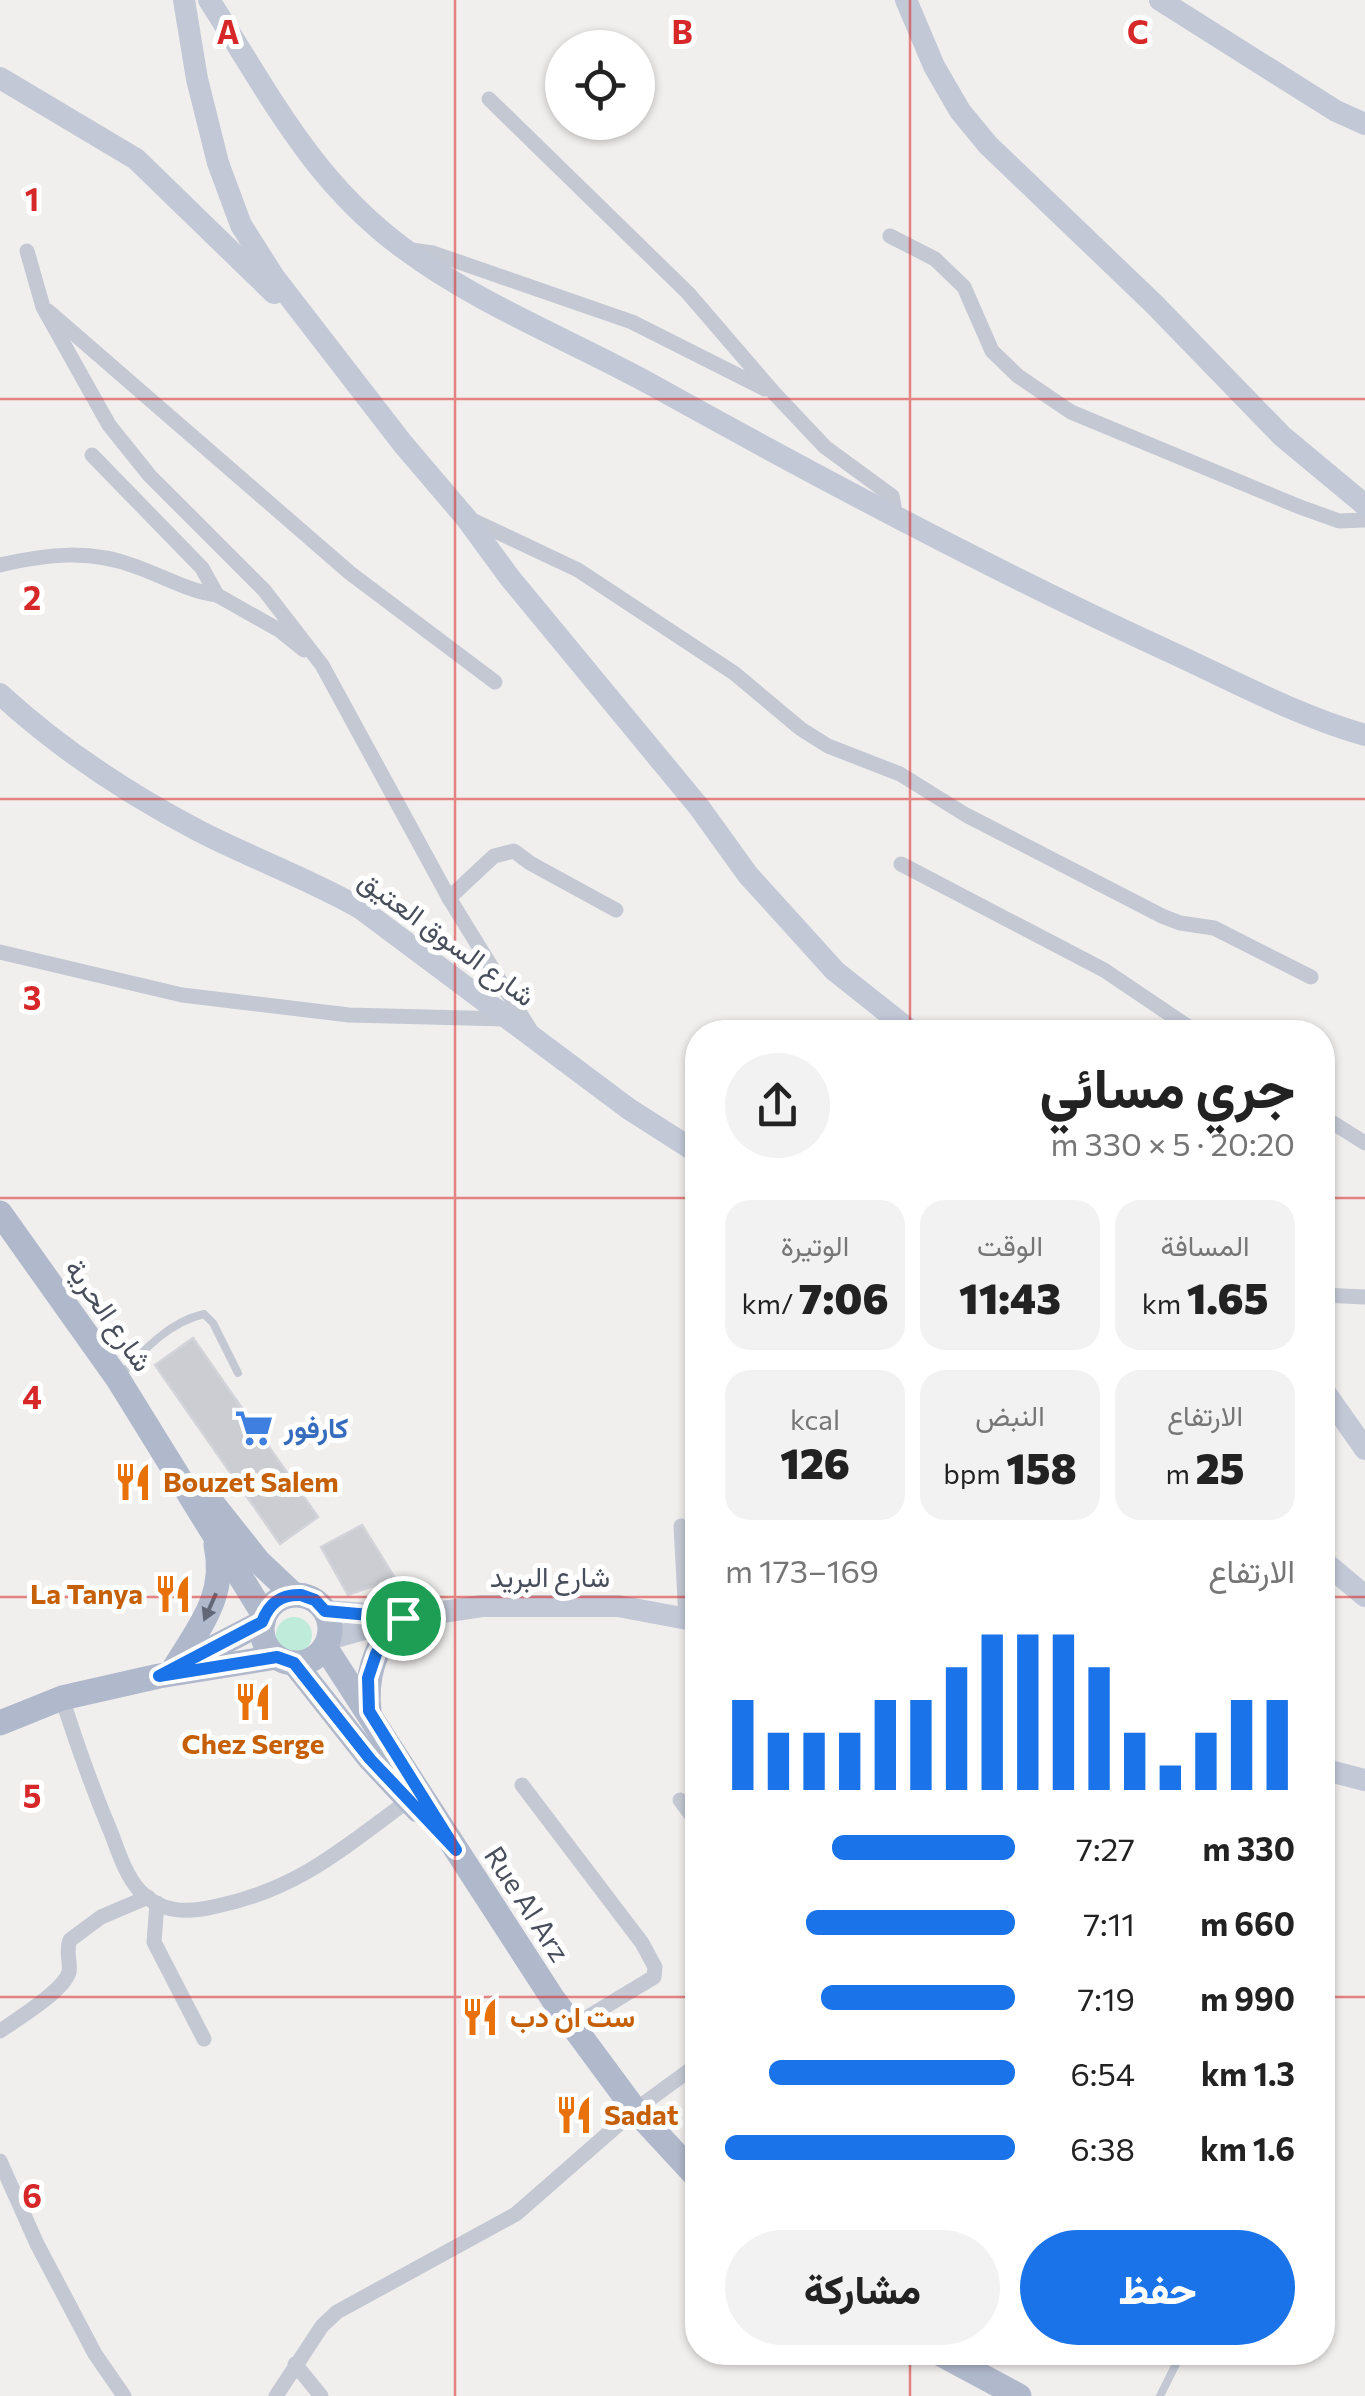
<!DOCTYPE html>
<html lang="ar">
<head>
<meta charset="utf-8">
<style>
  :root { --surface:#fff; --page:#f2f2f2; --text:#222; --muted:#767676; --accent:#1a73e8 }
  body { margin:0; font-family:Commissioner,Vazirmatn,sans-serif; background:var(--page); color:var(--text); direction:rtl; height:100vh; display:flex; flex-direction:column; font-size:38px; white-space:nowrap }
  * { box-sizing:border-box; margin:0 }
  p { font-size:32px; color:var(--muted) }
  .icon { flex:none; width:55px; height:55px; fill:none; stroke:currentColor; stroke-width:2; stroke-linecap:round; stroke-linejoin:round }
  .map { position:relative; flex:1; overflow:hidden; direction:ltr }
  .details { position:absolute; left:685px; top:1020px; width:650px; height:1345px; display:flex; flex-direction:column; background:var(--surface); border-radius:40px; box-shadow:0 2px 8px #0004; direction:rtl }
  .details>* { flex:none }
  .tools { position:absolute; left:545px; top:30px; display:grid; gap:20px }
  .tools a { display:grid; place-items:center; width:110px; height:110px; border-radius:50%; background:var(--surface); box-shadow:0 2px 8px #0004; font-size:50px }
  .pin { position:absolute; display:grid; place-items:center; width:85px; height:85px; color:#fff; margin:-42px; border:5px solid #fff; border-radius:50%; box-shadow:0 2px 10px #0007 }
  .round { display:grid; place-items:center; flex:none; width:105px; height:105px; border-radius:52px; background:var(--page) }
  .headline { display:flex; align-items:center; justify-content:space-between; height:170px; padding:0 40px }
  h1 { font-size:55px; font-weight:800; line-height:75px }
  .metrics { display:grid; grid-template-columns:repeat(3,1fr); gap:15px; height:170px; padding:10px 40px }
  .metrics div { display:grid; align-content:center; border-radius:25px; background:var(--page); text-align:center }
  .metrics b { font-size:42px; font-weight:800 }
  .metrics small { font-size:28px; font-weight:400 }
  .metrics p { font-size:28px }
  .chart { height:280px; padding:20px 40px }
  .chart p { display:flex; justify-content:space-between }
  .chart svg { width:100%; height:180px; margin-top:10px; stroke:var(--accent); stroke-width:6 }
  .cta { display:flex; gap:20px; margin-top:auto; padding:20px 40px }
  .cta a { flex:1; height:115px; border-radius:60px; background:var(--accent); color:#fff; font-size:40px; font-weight:800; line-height:115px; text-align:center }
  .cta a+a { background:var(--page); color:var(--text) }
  ul { padding:0 40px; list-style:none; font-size:32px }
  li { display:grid; grid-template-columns:160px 120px 1fr; align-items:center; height:75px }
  li i { height:25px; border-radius:12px; background:var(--accent) }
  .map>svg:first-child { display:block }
</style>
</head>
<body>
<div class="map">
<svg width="1365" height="2396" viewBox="0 0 1365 2396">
  <rect width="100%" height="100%" fill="#f1efee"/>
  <!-- green -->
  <circle fill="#bfecda" cx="294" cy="1635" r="18"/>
  <!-- building -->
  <g fill="#cccdd3" stroke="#d3d3da" stroke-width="2.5">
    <path d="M193 1338 318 1517 280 1544 155 1365Z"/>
    <path d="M362 1525 395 1578 348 1595 321 1547Z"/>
  </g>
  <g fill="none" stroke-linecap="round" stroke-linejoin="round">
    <!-- lane -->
    <g stroke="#c3c8d3" stroke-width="8">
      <path d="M121 1375C144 1350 169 1322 204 1314L213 1323 238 1373"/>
      <path d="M1301 2352 1306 2358"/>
      <path d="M1160 2396 1182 2352"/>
    </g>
    <!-- street -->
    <g stroke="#c3c8d3" stroke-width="15">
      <path d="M489 99 688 293 774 393 825 447 892 496 894 506 889 513"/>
      <path d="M890 236 935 259 964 287 992 351 1018 376 1071 412 1300 507 1339 521 1365 520"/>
      <path d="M411 250 433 253 632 322 765 389"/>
      <path d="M27 251 43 307 109 425 150 476 264 590 322 665 449 898 531 1031"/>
      <path d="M48 311 350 573 495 682"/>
      <path d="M468 518 578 570 734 673 801 729 828 746 900 774 966 815 1162 916 1180 923 1214 928 1311 977"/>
      <path d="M0 565C47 554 91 549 137 567 165 577 188 591 217 595L202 568 92 455"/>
      <path d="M217 595 279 630 304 650"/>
      <path d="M901 864 1104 970 1196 1032"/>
      <path d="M449 898 494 856 514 851 530 863 616 910"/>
      <path d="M0 952 182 995 349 1015 506 1019"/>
      <path d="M1322 1116 1365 1143"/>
      <path d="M1322 1295 1365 1297"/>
      <path d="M681 1526 686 1619"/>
      <path d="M62 1698C77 1745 93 1790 112 1835 119 1854 126 1875 139 1890 161 1914 189 1913 217 1906 299 1889 343 1848 409 1800"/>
      <path d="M522 1785 642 1943 655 1967 654 1977 573 2026"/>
      <path d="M680 1800 698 1824"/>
      <path d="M157 1903 154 1942 204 2039"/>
      <path d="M0 2031C16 2020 64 1991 69 1972 71 1961 65 1952 70 1940L101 1917 148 1897"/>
      <path d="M0 2161 37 2244 95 2354 124 2396"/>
      <path d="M295 2364 321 2396"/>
      <path d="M276 2396 322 2326 337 2312 516 2214 635 2110 698 2064"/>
    </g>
    <!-- secondary -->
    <g stroke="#c2c8d6" stroke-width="22">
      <path d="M184 0 197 79 218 163 241 225 274 277 403 444 466 518 510 578 699 807 748 875 835 971 912 1032"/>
      <path d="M209 0C269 93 311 180 403 248 479 305 571 340 654 386 821 479 990 569 1164 649 1230 679 1295 715 1365 735"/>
      <path d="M906 0 934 66 960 111 988 145 1154 304 1282 436 1365 505"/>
      <path d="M1160 0 1336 111 1365 124"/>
      <path d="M0 78 136 159 274 293"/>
      <path d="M0 694C61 750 128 794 201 832 254 859 309 879 360 908L629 1109 698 1153"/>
      <path d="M1322 1388 1365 1449"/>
      <path d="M1322 1560 1365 1596"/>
      <path d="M325 1611 394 1616"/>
      <path d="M329 1639 403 1618 482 1606H618L698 1621"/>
      <path d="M1322 1769 1365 1780"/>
    </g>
    <!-- primary -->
    <g stroke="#b0b8cc" stroke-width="25">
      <path d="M0 1213 118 1379 264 1615"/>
      <path d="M201 1489 258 1561 293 1594"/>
      <circle cx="296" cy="1629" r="34"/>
      <path d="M325 1647 553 1999 635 2110 698 2178"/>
      <path d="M294 1663 370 1759 418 1810"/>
      <path d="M175 1667C200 1626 227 1595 216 1545"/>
      <path d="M176 1667 263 1622"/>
      <path d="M369 1711C365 1676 375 1651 394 1621"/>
      <path d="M0 1723 62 1698 159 1676 277 1657"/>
      <path d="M937 2352 1019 2396"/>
    </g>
  </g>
  <!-- one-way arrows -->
  <defs><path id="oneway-solid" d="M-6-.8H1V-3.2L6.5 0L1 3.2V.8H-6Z" transform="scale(2.5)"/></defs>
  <use fill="#626877" href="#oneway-solid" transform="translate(210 1607) rotate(114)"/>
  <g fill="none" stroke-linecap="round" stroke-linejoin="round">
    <!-- route casing -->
    <g stroke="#fff" stroke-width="20">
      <path id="route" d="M301 1595 315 1600 325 1611 403 1618 394 1621 376 1654 368 1678 369 1711 456 1850 370 1759 294 1663 277 1657 159 1676 262 1622C269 1603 281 1594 301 1595Z"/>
    </g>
    <!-- route -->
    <use href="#route" stroke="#1a73e8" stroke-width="12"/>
  </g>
  <!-- grid -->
  <path fill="none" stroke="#d62828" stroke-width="2.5" stroke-opacity="0.55" d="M455 0V2396M910 0V1032M0 399H1365M0 799H1365M0 1198H698M1322 1198H1365M0 1597H698M1322 1597H1365M0 1997H698M1322 1997H1365M910 2352V2396"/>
  <!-- icons -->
  <defs>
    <g id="supermarket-bare" transform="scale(3)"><path d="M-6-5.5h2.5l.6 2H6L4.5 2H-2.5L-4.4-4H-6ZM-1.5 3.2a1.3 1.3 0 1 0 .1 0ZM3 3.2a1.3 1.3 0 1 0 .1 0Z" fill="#3f7fe0" stroke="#fff" stroke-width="2.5" paint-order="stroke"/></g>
    <g id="restaurant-bare" transform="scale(3)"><path d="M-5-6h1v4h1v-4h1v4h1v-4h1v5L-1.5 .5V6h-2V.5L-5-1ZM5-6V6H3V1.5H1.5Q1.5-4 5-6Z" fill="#e8710a" stroke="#fff" stroke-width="2.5" paint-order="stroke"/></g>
  </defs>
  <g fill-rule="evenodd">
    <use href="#supermarket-bare" x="254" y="1428"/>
    <use href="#restaurant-bare" x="133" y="1482"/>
    <use href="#restaurant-bare" x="173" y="1594"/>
    <use href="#restaurant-bare" x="253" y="1702"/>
    <use href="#restaurant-bare" x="480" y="2017"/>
    <use href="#restaurant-bare" x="574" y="2115"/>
  </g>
  <g text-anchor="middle" stroke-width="10" stroke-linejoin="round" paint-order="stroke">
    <!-- street labels -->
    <g font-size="28" fill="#484e5b" stroke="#fff">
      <text transform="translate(447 938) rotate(36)" y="10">شارع السوق العتيق</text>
      <text transform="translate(109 1315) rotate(55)" y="10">شارع الحرية</text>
      <text x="550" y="1587">شارع البريد</text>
      <text transform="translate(527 1904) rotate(57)" y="10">Rue Al Arz</text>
    </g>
    <!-- shop labels -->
    <g font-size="28" font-weight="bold" fill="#366cbe" stroke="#fff" text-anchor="start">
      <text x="284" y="1438">كارفور</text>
    </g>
    <!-- food labels -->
    <g font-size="28" font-weight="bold" fill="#c56008" stroke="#fff" text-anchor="start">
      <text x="163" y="1492">Bouzet Salem</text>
      <text x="143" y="1604" text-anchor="end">La Tanya</text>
      <text x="253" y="1754" text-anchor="middle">Chez Serge</text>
      <text x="510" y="2027">ست ان دب</text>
      <text x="604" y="2125">Sadat</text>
    </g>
  </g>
  <g font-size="32" text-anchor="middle" font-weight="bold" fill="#d62828" stroke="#fff" stroke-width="10" stroke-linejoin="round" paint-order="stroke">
    <text x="228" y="44">A</text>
    <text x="682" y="44">B</text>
    <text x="1138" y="44">C</text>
    <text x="32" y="211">1</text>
    <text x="32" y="610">2</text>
    <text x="32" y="1010">3</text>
    <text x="32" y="1409">4</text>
    <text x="32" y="1808">5</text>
    <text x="32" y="2208">6</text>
  </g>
</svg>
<div class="tools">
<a><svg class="icon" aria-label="locate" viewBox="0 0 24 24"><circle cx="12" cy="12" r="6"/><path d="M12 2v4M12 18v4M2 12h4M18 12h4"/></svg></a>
</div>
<div class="pin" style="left:403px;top:1618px;background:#1e9e55"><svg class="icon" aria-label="arrive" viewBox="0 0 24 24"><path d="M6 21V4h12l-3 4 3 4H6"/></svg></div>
<section class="details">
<div class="headline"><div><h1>جري مسائي</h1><p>20:20 · 5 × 330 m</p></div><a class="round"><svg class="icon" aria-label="share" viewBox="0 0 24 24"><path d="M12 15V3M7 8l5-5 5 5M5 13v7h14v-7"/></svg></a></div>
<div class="metrics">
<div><p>المسافة</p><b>1.65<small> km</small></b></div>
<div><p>الوقت</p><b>11:43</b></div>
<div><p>الوتيرة</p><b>7:06<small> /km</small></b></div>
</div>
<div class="metrics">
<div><p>الارتفاع</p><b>25<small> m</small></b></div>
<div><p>النبض</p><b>158<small> bpm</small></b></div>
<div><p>kcal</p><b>126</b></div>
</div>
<div class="chart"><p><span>الارتفاع</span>169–173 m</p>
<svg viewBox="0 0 160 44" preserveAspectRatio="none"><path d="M5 44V22M15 44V30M25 44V30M35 44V30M45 44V22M55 44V22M65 44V14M75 44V6M85 44V6M95 44V6M105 44V14M115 44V30M125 44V38M135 44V30M145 44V22M155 44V22"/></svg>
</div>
<ul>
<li><b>330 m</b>7:27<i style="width:63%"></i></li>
<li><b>660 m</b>7:11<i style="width:72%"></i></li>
<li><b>990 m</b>7:19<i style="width:67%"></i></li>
<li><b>1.3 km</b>6:54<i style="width:85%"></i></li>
<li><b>1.6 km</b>6:38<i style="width:100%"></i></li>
</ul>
<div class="cta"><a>حفظ</a><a>مشاركة</a></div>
</section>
</div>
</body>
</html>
